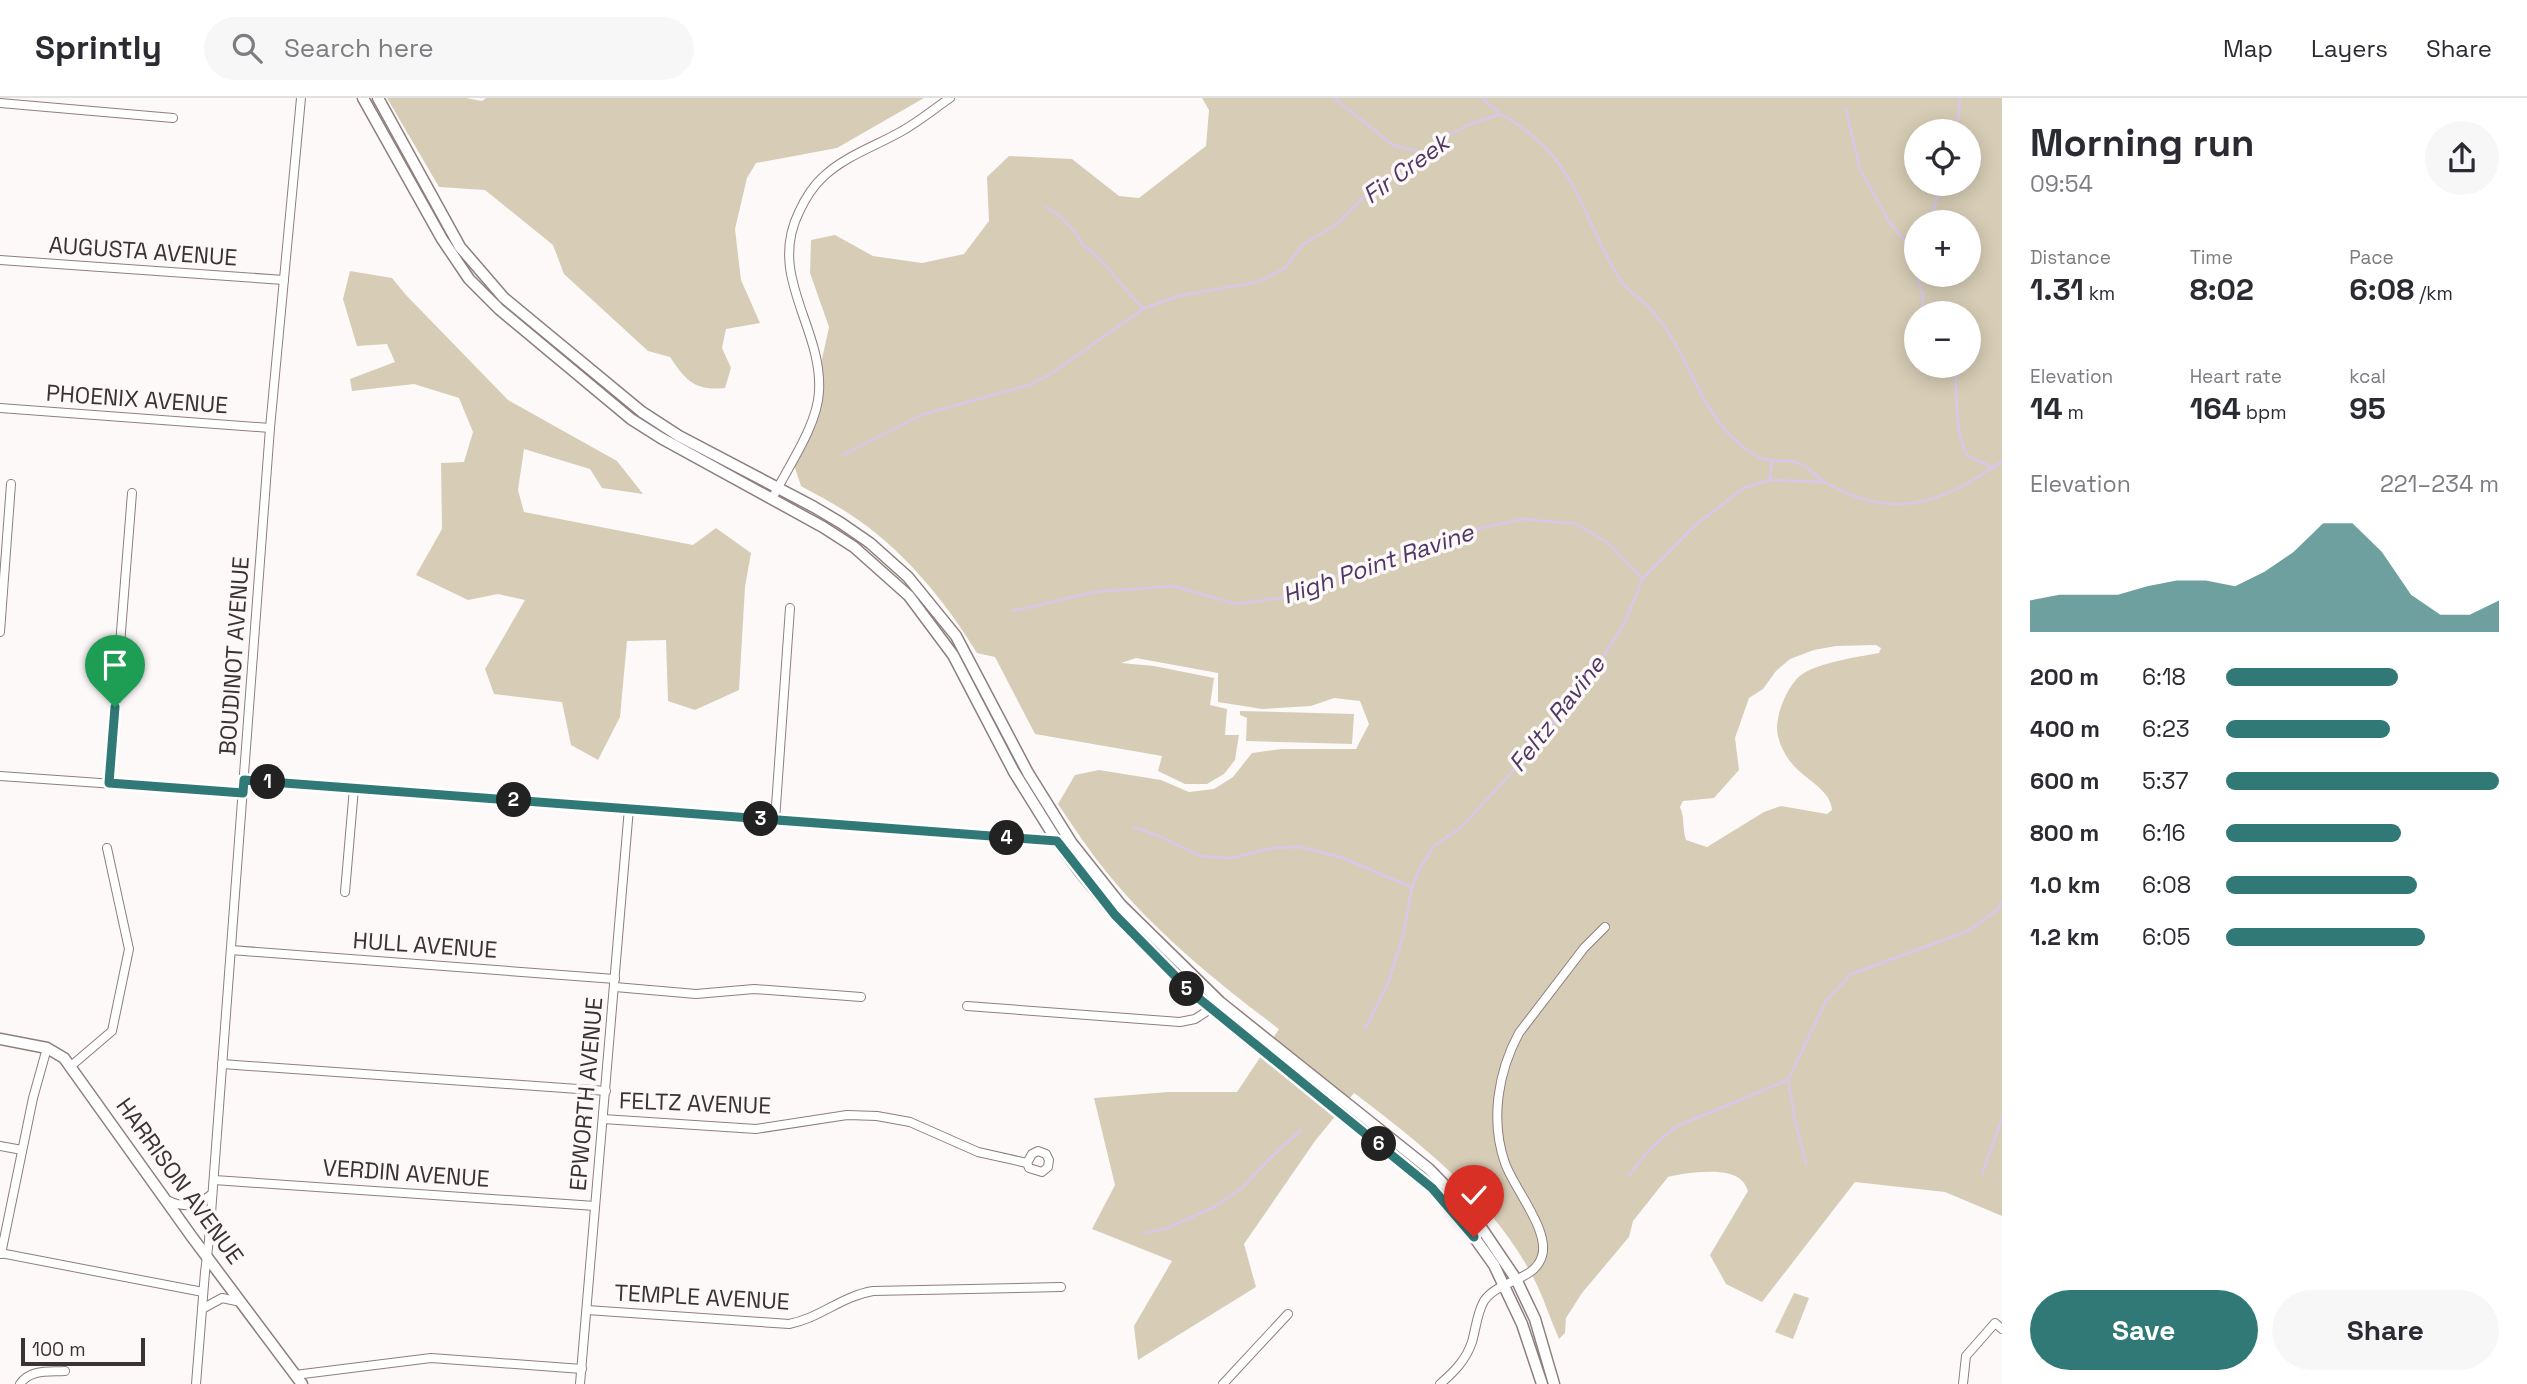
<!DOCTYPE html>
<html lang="en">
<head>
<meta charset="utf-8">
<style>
  :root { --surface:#fff; --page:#f7f7f7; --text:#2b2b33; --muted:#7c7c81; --line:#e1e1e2; --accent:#307977 }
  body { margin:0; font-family:"Space Grotesk",sans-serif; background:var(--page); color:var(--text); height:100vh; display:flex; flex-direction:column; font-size:26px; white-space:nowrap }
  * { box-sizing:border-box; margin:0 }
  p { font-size:23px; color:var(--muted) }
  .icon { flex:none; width:38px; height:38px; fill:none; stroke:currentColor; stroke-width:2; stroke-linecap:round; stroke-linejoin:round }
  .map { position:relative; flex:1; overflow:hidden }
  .details { display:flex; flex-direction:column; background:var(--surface); width:525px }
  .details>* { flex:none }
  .tools { position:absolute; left:1904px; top:21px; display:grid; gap:14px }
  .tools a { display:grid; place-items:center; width:77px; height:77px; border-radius:50%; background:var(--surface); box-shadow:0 4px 18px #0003; font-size:35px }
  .scale { position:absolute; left:21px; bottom:18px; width:124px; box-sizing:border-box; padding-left:7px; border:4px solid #3a3333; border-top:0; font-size:19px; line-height:24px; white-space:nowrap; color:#3a3333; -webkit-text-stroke:5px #fdf9f9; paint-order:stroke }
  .pin { position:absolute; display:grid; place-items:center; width:60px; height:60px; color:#fff; margin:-72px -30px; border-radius:50% 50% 50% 0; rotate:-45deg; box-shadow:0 0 7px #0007 }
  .pin .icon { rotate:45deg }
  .km { position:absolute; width:35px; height:35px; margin:-18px; border-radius:50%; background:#222; color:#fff; font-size:19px; line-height:35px; text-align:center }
  .round { display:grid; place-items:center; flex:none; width:74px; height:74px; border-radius:37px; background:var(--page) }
  .overview { display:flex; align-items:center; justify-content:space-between; height:119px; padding:0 28px }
  h1 { font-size:38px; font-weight:600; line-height:52px }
  .metrics { display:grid; grid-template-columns:repeat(3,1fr); gap:10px; height:119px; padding:7px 28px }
  .metrics div { display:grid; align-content:center }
  .metrics b { font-size:30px; font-weight:600 }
  .metrics small { font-size:19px; font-weight:400 }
  .metrics p { font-size:19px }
  .chart { height:196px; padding:14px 28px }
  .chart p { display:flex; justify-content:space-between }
  .chart svg { width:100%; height:126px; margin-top:7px; fill:var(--accent); opacity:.7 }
  .action { display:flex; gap:14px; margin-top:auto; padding:14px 28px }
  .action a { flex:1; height:80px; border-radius:42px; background:var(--accent); color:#fff; font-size:28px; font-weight:600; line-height:80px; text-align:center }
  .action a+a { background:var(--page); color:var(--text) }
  ul { padding:0 28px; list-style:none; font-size:23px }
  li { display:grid; grid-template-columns:112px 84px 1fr; align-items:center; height:52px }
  li i { height:18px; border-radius:9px; background:var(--accent) }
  header { display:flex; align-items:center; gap:42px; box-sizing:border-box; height:98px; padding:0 35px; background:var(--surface); border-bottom:2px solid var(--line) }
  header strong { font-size:33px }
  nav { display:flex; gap:38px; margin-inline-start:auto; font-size:24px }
  .search { width:490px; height:63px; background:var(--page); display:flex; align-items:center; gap:18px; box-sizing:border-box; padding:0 24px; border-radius:38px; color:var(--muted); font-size:26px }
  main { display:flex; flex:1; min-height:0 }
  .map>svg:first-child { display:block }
</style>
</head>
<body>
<header>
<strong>Sprintly</strong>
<div class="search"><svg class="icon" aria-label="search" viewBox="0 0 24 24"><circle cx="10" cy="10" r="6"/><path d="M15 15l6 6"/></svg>Search here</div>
<nav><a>Map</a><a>Layers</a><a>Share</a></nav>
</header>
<main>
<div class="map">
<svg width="2002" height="1286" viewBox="0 0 2002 1286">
  <rect width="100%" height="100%" fill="#fdf9f9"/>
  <!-- green -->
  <g fill="#d7cdb6" fill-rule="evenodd">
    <path d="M387 0H466L482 3 486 0H924L837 50 756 65 747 80 735 131 741 182 760 225 726 231 722 250 731 270 725 290C695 293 686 283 670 259L648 253 564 176 553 147 485 92 439 89Z"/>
    <path d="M1202 0H2002V1118L1945 1094 1855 1084 1762 1204 1726 1186 1710 1157 1748 1093C1746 1089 1745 1085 1742 1083 1729 1068 1685 1075 1668 1079L1633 1123 1629 1139 1582 1195 1566 1220 1565 1235 1559 1241C1551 1223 1545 1204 1537 1187 1498 1106 1424 1048 1354 995L1315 1043 1244 1146 1256 1189 1138 1262 1134 1228 1172 1163 1092 1131 1115 1087 1094 1000 1168 994H1237L1279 931C1218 885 1156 835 1108 776 1090 754 1074 730 1058 706L1075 677 1099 672 1161 682 1189 694 1214 691 1233 679 1252 655 1282 651H1356L1369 626 1360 603 1334 600 1311 608 1262 611 1218 604V575L1136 560 1121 565 1154 568 1214 580 1210 607 1227 611 1225 637H1239L1235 662 1224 676 1207 686H1185L1158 673 1162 658 1035 636 995 559 977 555C944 501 902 450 848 415 833 405 817 397 801 388L795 370 801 345 813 317 820 270 829 229 810 175 811 142 835 137 873 158 922 165 964 156 989 123 987 79 1009 58 1072 61 1119 98 1139 100 1206 48 1209 12ZM1916 33H1969V86H1916ZM1916 124H1969V177H1916ZM1916 215H1969V268H1916ZM1876 547 1881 550 1879 555C1858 559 1819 564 1801 577 1788 587 1777 614 1777 630 1777 643 1786 660 1795 669 1807 682 1831 693 1832 712L1827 716 1781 708 1764 714 1707 749 1686 742C1682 730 1685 720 1680 709L1683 703 1714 700 1739 672 1735 640 1749 600 1763 591 1776 573 1790 561 1814 552 1836 548Z"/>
    <path d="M350 173 392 180 406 197 508 302 617 363 643 396 602 390 590 371 524 351 518 392 524 414 693 447 716 430 751 455 745 489 739 592 695 612 668 603 666 542 627 543 620 619 598 662 571 647 562 604 494 596 485 571 525 502 498 496 468 502 416 477 442 431 441 365 464 364 473 334 459 300 414 286 352 293 350 281 395 264 387 246 357 248 343 201Z"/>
    <path d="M1240 613 1354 616 1352 646 1246 643 1247 620 1240 617Z"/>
    <path d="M1794 1195 1809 1200 1793 1241 1775 1234Z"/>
  </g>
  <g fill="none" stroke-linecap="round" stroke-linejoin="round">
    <!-- stream -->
    <g stroke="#d8c7ea" stroke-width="2.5">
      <path d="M1334 0 1393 47 1425 55"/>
      <path d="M1482 0 1500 16"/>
      <path d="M1846 11 1860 71 1889 124 1915 155 1916 173"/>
      <path d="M1953 33 1958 21 1960 0"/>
      <path d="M1045 109 1059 117 1076 135 1083 147 1099 160 1143 211"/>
      <path d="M1929 124 1941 86"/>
      <path d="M1917 177 1923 199 1922 215"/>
      <path d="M1955 268C1957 289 1955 340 1967 356 1972 363 1984 364 1992 369"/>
      <path d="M843 357 921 317 1029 287 1052 275 1143 211 1178 198 1258 184 1285 170 1303 146 1336 127 1368 95 1420 60 1439 42 1468 27 1500 16C1578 57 1579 117 1621 183 1628 193 1639 200 1648 208 1659 220 1668 233 1676 247 1692 276 1709 319 1734 341 1743 350 1758 361 1770 362 1781 364 1790 361 1801 366 1810 371 1817 380 1826 385 1878 414 1920 413 1971 383 1982 377 1991 369 2002 364"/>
      <path d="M1770 380 1772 363"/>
      <path d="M1013 513 1094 494 1173 488 1236 506 1287 499 1375 461 1417 455 1481 430 1524 421 1576 426 1608 445 1642 480"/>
      <path d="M1134 729 1161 739 1200 758 1232 760 1271 750 1301 749 1340 759 1412 789"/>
      <path d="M1365 931 1388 885 1403 838 1412 789 1420 770 1434 748 1460 730 1505 682 1587 584 1623 528 1643 480 1693 429 1744 390 1770 382 1824 384"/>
      <path d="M1788 982 1826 903 1851 876 1968 833 1997 812 2002 804"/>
      <path d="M1788 982 1795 1022 1806 1066"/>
      <path d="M1982 1076 2002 1020"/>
      <path d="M1629 1077 1650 1051 1675 1029 1788 982"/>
      <path d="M1144 1135 1168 1130 1214 1109 1242 1090 1270 1060 1301 1032"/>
    </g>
    <!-- minor casing -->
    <g stroke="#8f7e7e" stroke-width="10">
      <g id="minor">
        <path d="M0 5 173 20"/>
        <path d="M0 162 284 182"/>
        <path d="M0 310 270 330"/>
        <path d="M772 401C787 370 817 329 819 294 823 229 767 179 799 114 805 101 813 88 823 79 845 58 876 48 902 33 918 24 934 11 950 0"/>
        <path d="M0 534 11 386"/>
        <path d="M0 678 243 695"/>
        <path d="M244 682 1061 743"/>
        <path d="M109 685 132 395"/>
        <path d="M775 722 790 510"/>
        <path d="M345 794 354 690"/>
        <path d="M231 852 615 881"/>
        <path d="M615 889 696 896 754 891 861 899"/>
        <path d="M967 908 1180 924 1195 921 1215 908"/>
        <path d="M222 966 606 993"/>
        <path d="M71 968 112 933 129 851 107 750"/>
        <path d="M603 1021 756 1031 847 1017 877 1018 910 1024 978 1054 1027 1065 1029 1070 1042 1074 1048 1069 1049 1062 1046 1056 1038 1053 1032 1056 1027 1065"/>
        <path d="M0 1048 22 1052"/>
        <path d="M214 1082 595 1108"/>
        <path d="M167 1102C185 1111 197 1108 212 1096"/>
        <path d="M0 1155 203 1194"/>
        <path d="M1 1156 33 1000 47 950"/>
        <path d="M202 1211 222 1200 241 1204"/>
        <path d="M587 1212 789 1226C820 1220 842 1198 873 1193L1061 1189"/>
        <path d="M295 1277 431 1260 582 1271"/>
        <path d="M20 1286C30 1271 49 1274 65 1273"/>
        <path d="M196 1286 205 1174 209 1142 270 330 301 0"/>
        <path d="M580 1286 629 710"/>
        <path d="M1223 1286 1288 1216"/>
        <path d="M1440 1286C1454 1274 1466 1262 1472 1244 1476 1230 1477 1215 1484 1203 1498 1182 1535 1183 1542 1158 1550 1132 1513 1089 1505 1065 1490 1022 1498 974 1519 935L1584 850 1605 829"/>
        <path d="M1963 1286 1966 1258 1995 1225 2002 1231"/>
      </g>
    </g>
    <!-- major casing -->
    <g stroke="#8f7e7e" stroke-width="13">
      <g id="major">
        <path d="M363 0 442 141 469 181 499 211 631 321 661 340 823 429 854 449 909 498 953 557 1014 674 1057 743 1080 774 1115 817 1191 894 1432 1090 1474 1139 1494 1167 1522 1226 1542 1286"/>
        <path d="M378 0 460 149 504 200 642 314 679 338 814 409 841 425 870 445 908 479 956 538 1028 675 1071 744 1121 807 1220 904 1429 1071 1470 1113 1516 1181 1535 1221 1554 1286"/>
        <path d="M0 941 47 950 64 960 192 1139 302 1286"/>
      </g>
    </g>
    <!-- minor -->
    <use href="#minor" stroke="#fff" stroke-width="8"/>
    <!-- major -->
    <use href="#major" stroke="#fff" stroke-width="10"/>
  </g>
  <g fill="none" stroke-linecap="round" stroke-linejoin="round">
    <!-- route casing -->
    <g stroke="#fff" stroke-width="14">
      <path id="route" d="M115 609 109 685 243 695 244 682 1057 743 1115 817 1191 894 1432 1090 1474 1139"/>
    </g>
    <!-- route -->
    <use href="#route" stroke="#307977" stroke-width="9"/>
  </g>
  <g text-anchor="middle" stroke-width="7" stroke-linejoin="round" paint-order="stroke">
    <!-- street labels -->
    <g font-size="23" fill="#3a3333" stroke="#fdf9f9">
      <text transform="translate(143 153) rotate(4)" y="8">AUGUSTA AVENUE</text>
      <text transform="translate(137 301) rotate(4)" y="8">PHOENIX AVENUE</text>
      <text transform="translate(234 558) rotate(-86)" y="8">BOUDINOT AVENUE</text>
      <text transform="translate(425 847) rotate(4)" y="8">HULL AVENUE</text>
      <text transform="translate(586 996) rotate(-85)" y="8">EPWORTH AVENUE</text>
      <text transform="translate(695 1005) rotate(2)" y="8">FELTZ AVENUE</text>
      <text transform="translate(406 1075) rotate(4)" y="8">VERDIN AVENUE</text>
      <text transform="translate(180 1083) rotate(54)" y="8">HARRISON AVENUE</text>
      <text transform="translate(702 1199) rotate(3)" y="8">TEMPLE AVENUE</text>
    </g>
    <!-- water labels -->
    <g font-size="24" font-style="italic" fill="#4f3664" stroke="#fdf9f9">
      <text transform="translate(1406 71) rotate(-36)" y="8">Fir Creek</text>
      <text transform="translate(1378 466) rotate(-19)" y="8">High Point Ravine</text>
      <text transform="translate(1557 616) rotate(-52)" y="8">Feltz Ravine</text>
    </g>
  </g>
</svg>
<div class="tools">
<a><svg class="icon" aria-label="locate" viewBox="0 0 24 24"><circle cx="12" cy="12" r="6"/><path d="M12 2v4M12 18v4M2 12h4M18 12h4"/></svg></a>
<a>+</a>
<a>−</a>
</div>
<div class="scale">100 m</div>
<div class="pin" style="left:115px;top:609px;background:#1e9e55"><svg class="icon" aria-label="arrive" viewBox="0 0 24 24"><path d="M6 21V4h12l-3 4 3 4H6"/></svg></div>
<div class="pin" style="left:1474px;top:1139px;background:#d93025"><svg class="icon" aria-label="check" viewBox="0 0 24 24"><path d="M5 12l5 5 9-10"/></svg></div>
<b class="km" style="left:268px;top:684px">1</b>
<b class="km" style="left:514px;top:702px">2</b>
<b class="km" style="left:761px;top:721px">3</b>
<b class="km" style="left:1007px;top:740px">4</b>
<b class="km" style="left:1187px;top:891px">5</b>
<b class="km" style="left:1379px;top:1046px">6</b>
</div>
<section class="details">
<div class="overview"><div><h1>Morning run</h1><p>09:54</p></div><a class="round"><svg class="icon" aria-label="share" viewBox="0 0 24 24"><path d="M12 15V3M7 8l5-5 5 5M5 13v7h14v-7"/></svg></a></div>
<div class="metrics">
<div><p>Distance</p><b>1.31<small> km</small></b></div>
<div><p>Time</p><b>8:02</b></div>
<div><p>Pace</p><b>6:08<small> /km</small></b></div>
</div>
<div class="metrics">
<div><p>Elevation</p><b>14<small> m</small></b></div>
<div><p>Heart rate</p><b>164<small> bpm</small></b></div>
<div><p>kcal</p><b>95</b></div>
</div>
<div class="chart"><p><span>Elevation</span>221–234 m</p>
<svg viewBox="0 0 160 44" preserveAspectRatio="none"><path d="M0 44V33L10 31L20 31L30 31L40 28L50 26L60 26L70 28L80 23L90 16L100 6L110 6L120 16L130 31L140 38L150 38L160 33V44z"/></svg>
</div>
<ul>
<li><b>200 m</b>6:18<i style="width:63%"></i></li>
<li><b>400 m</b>6:23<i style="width:60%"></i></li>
<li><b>600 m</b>5:37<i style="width:100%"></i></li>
<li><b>800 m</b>6:16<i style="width:64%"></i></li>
<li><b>1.0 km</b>6:08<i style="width:70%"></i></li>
<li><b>1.2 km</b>6:05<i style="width:73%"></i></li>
</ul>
<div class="action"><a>Save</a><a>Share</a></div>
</section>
</main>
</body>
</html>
